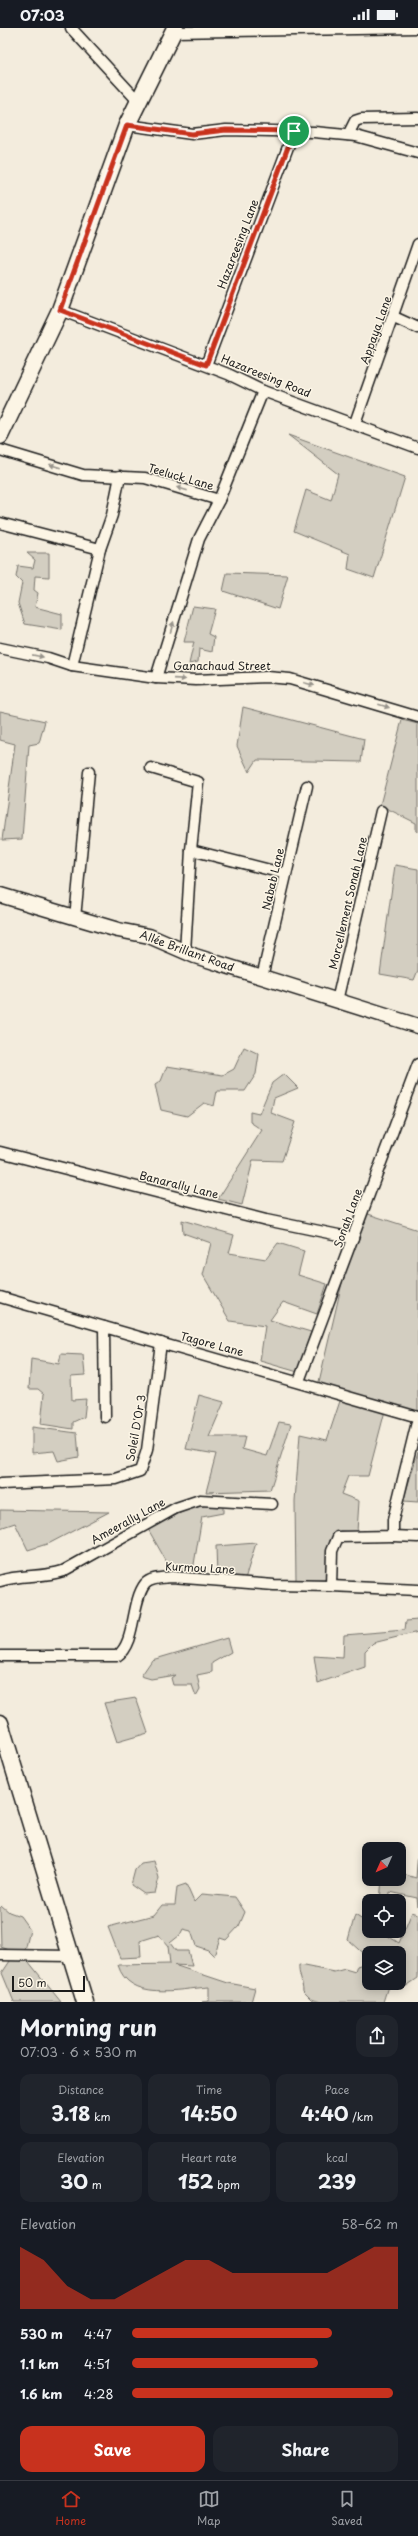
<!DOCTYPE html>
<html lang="en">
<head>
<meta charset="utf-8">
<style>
  :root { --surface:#171b24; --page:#20242c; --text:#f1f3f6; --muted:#9ea1a6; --line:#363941; --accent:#c8321e }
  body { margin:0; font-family:"Playpen Sans",sans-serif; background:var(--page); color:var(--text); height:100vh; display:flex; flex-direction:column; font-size:15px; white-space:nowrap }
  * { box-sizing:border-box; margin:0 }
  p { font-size:13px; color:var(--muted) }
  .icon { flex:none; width:22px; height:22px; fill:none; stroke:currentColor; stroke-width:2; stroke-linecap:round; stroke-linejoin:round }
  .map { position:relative; height:1974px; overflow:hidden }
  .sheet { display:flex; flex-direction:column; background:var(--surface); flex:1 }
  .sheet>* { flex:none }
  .needle { width:26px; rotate:225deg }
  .controls { position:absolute; left:362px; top:1814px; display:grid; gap:8px }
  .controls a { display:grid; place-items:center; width:44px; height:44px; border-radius:8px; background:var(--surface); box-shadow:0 2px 10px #0003; font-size:20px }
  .scale { position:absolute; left:12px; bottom:10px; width:73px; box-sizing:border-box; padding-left:4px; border:2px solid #1c1c1c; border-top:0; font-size:11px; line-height:14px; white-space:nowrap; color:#1c1c1c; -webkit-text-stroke:3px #fcf5e5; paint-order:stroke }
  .pin { position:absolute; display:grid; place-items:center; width:34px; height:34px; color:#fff; margin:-17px; border:2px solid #fff; border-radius:50%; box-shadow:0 1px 4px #0007 }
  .round { display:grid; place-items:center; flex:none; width:42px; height:42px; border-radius:12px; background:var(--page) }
  .summary { display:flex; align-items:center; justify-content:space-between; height:68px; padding:0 20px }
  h1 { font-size:22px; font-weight:700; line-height:30px }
  .metrics { display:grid; grid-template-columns:repeat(3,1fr); gap:6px; height:68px; padding:4px 20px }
  .metrics div { display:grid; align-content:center; border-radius:10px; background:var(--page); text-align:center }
  .metrics b { font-size:20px; font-weight:700 }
  .metrics small { font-size:11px; font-weight:400 }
  .metrics p { font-size:11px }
  .chart { height:112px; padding:8px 20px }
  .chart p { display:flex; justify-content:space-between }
  .chart svg { width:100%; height:72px; margin-top:4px; fill:var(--accent); opacity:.7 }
  .primary-button { display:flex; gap:8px; margin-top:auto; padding:8px 20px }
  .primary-button a { flex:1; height:46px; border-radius:12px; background:var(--accent); color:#fff; font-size:16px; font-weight:700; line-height:46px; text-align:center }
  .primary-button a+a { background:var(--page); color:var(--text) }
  ul { padding:0 20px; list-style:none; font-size:13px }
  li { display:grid; grid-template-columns:64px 48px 1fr; align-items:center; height:30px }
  li i { height:10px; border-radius:5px; background:var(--accent) }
  .status { display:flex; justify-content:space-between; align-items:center; height:28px; padding:0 20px; background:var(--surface); direction:ltr }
  .status svg { height:11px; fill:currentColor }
  .tab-bar { display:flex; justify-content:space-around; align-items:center; height:56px; border-top:1px solid var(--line); background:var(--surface); font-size:11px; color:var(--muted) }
  .tab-bar a { display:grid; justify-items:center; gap:2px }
  .tab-bar .selected { color:var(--accent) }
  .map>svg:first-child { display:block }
</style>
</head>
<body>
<div class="status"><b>07:03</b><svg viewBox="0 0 49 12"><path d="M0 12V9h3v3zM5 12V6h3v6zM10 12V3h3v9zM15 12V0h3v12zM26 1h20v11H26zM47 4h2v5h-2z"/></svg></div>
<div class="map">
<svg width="418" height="1974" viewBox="0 0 418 1974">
  <rect width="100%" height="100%" fill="#f3ecdd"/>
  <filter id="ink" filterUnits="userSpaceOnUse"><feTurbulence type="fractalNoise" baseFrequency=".025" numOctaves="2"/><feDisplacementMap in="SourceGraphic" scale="8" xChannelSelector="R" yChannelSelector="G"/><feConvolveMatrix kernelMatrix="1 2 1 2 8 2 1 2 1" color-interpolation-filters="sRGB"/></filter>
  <g filter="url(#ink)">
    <!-- green -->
    <g fill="#d3cec1" stroke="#78756e">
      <path d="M288 407 405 449 374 550 348 541 350 526 294 503 306 462 331 472 338 446Z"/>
      <path d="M27 525H49V549L35 548 34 562 38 565 35 579 62 586V602L25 596 18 575 22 555 16 549 18 538 33 540 35 532Z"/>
      <path d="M227 545 288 547 278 581 223 563Z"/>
      <path d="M193 578 215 581 208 606 214 609 212 624 199 621 198 634 189 636 194 614H184Z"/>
      <path d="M243 679 364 711 361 734 257 732 249 744 237 718Z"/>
      <path d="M0 683 45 693 39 715 29 717 22 811 2 812 15 716 0 712Z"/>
      <path d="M402 692 418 696V804L416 803V795L380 777Z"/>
      <path d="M395 837 418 841V942L414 952 380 946Z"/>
      <path d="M244 1019 259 1026 256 1046 245 1063H217L214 1078 204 1075 187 1088 161 1082 155 1057 161 1053 167 1038 223 1047 234 1041Z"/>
      <path d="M284 1046 298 1060 274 1070 271 1085 295 1094 282 1133 253 1132 242 1177 218 1171 262 1102 250 1094V1084L259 1086 272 1055Z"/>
      <path d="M365 1185 418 1202V1389L386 1379 368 1448H348L341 1466 359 1473 357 1504 341 1503 330 1512 326 1552 296 1553 295 1473 300 1406 327 1412 340 1373 385 1379 318 1358 352 1212Z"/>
      <path d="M182 1192 234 1207 229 1225 266 1231 278 1215 304 1223 298 1247 327 1256 317 1286 283 1274 270 1292 311 1304 298 1344 260 1333 265 1298 230 1293 203 1247 211 1215 183 1205Z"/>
      <path d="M61 1326 83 1327 85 1347 71 1348 72 1372 86 1371 84 1389 73 1394V1401L41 1396 44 1366 38 1361H29L31 1331 59 1336Z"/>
      <path d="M199 1367 224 1374 209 1409H245L242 1421 267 1428 279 1394 291 1396 270 1462 206 1464 216 1426 186 1421Z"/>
      <path d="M32 1399 77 1405 79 1429 58 1433 54 1423 32 1425Z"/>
      <path d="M418 1424V1474L403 1473Z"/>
      <path d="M223 1475V1485L202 1489 192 1548 173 1545 148 1501 190 1480Z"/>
      <path d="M0 1482 109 1484 50 1515 28 1522 15 1495 0 1500Z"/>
      <path d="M256 1515 245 1551 217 1549 216 1518Z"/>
      <path d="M418 1592V1604L373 1615 365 1623V1639L318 1655 314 1628 343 1630 344 1607 405 1602 406 1593Z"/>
      <path d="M227 1610 231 1624 212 1635V1644L197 1647 200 1661 196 1668 192 1657H173L171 1650 175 1647 151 1651 141 1648 152 1632Z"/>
      <path d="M136 1670 148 1705 117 1714 104 1675Z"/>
      <path d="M418 1822V1878L417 1870 390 1864 389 1873H380L382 1851H399V1845L416 1850Z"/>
      <path d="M154 1833 159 1850 155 1865 144 1866 131 1857 135 1842 141 1835Z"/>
      <path d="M186 1856 194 1874 202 1866 235 1869 245 1884 239 1898 226 1912 220 1910 214 1928 208 1922 196 1918 191 1903 183 1901 180 1907 170 1915 176 1923H188L192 1938 174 1937 228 1955 255 1960 251 1974H202L209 1973V1959C179 1961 129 1974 118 1937L170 1936 168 1918 159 1907 140 1913 141 1929 120 1930 108 1899 154 1887 162 1877H175L177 1859Z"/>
      <path d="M2 1878 9 1884 20 1888 30 1902 25 1923 15 1924 1 1919 0 1880Z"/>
      <path d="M412 1884 418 1886V1950L402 1961 396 1955H399V1925H369V1931L348 1912 355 1887 369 1896V1903H380L399 1915Z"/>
      <path d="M12 1930 28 1933 61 1974H14L2 1945Z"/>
      <path d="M369 1934V1955H389L383 1974H321L311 1971 303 1963C303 1954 298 1946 299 1937L334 1944 345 1941 355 1944 357 1938Z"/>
    </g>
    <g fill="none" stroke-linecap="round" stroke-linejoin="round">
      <!-- street casing -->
      <g stroke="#1c1c1c" stroke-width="13">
        <g id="street">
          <path d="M71 0 138 73"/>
          <path d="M173 4 418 0"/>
          <path d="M127 97 192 106 226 102 314 104 356 108 418 125"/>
          <path d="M348 107 355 93 361 91 418 90"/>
          <path d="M60 282 228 346 263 363 418 420"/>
          <path d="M394 289 418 300"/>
          <path d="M206 337 294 103"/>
          <path d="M355 395 418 216"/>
          <path d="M0 422 83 447 145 450 219 472"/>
          <path d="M0 495 100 521"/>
          <path d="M0 620 48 630 72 638 156 650 196 652 267 649 290 651 418 689"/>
          <path d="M72 638 100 521 112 487 120 448"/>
          <path d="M156 650 199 511 219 472 263 363"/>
          <path d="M151 740 198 754 191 822"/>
          <path d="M75 890 89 744"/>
          <path d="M185 924 191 822 286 846"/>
          <path d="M262 949 307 758"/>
          <path d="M337 973 381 783"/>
          <path d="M0 1124 266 1192 353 1210"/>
          <path d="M0 1269 418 1389"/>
          <path d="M104 1299 105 1389"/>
          <path d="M299 1353 418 1036"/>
          <path d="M0 1456 116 1451 140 1443 147 1422 161 1315"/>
          <path d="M393 1508 418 1509"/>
          <path d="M0 1553C21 1546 42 1550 63 1543L176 1480 200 1472 272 1476"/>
          <path d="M331 1558 332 1523 338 1509 393 1508V1492L418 1390"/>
          <path d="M0 1628H117C136 1615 131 1574 145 1556 151 1549 163 1550 172 1549L274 1557 331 1558 418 1562"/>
          <path d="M0 1927 71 1928"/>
        </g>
      </g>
      <!-- secondary casing -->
      <g stroke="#1c1c1c" stroke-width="17">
        <path id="secondary" d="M0 867 118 902 149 908 195 928 418 998"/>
      </g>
      <!-- primary casing -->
      <g stroke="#1c1c1c" stroke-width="19">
        <g id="primary">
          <path d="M0 408 60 282 127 97 175 0"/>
          <path d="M0 1695 85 1974"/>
        </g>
      </g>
      <!-- street -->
      <use href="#street" stroke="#fcf5e5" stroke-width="10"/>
      <!-- secondary -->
      <use href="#secondary" stroke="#fcf5e5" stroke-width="14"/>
      <!-- primary -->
      <use href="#primary" stroke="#fcf5e5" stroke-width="16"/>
    </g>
    <!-- one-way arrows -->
    <defs><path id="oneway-solid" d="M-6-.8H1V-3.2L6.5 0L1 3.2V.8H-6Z"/></defs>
    <g fill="#97938b">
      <use href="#oneway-solid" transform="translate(55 438) rotate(-163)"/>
      <use href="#oneway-solid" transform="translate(182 461) rotate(-163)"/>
      <use href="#oneway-solid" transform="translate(172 599) rotate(-73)"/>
      <use href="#oneway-solid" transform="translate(38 628) rotate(11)"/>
      <use href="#oneway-solid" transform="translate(180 651) rotate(4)"/>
      <use href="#oneway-solid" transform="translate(309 656) rotate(15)"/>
      <use href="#oneway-solid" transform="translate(384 678) rotate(17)"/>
    </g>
  </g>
  <g fill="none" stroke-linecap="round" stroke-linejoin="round" filter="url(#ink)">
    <!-- route casing -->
    <g stroke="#fff" stroke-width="8">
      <path id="route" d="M127 97 192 106 226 102 294 103 206 337 60 282Z"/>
    </g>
    <!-- route -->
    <use href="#route" stroke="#c8321e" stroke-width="5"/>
  </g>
  <g text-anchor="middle" stroke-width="3" stroke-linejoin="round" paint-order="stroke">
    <!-- street labels -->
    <g font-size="11" fill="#1c1c1c" stroke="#fcf5e5">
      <text transform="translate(238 216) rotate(-69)" y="4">Hazareesing Lane</text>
      <text transform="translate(376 302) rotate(-70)" y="4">Appaya Lane</text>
      <text transform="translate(266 348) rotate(22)" y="4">Hazareesing Road</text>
      <text transform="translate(181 449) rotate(16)" y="4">Teeluck Lane</text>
      <text x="222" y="642">Ganachaud Street</text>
      <text transform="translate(273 851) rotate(-77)" y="4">Nabab Lane</text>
      <text transform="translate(348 875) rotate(-77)" y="4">Morcellement Sonah Lane</text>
      <text transform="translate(187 923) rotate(20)" y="4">Allée Brillant Road</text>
      <text transform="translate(179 1157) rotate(14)" y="4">Banarally Lane</text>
      <text transform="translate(348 1190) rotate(-70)" y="4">Sonah Lane</text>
      <text transform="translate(212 1316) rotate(15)" y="4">Tagore Lane</text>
      <text transform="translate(136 1400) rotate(-80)" y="4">Soleil D'Or 3</text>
      <text transform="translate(128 1493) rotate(-29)" y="4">Ameerally Lane</text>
      <text transform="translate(200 1540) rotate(3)" y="4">Kurmou Lane</text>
    </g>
  </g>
</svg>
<div class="controls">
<a><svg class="needle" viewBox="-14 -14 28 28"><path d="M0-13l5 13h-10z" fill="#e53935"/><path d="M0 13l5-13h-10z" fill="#9ea1a6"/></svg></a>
<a><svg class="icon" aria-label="locate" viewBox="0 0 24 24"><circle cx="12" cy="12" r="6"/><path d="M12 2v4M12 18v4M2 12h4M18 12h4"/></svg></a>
<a><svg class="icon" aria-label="layers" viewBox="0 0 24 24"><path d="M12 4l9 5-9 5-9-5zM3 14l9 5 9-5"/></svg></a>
</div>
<div class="scale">50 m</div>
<div class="pin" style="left:294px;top:103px;background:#1e9e55"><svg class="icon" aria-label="arrive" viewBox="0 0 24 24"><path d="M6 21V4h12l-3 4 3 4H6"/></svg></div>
</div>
<section class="sheet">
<div class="summary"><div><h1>Morning run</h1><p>07:03 · 6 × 530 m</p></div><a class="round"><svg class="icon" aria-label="share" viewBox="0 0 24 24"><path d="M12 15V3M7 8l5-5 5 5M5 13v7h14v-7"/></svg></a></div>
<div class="metrics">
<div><p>Distance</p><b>3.18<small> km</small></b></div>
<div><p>Time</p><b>14:50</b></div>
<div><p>Pace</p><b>4:40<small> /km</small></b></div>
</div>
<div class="metrics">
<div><p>Elevation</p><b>30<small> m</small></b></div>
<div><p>Heart rate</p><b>152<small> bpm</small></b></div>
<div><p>kcal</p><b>239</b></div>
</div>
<div class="chart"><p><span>Elevation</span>58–62 m</p>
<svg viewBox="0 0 160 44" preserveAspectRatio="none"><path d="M0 44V6L10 14L20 30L30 38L40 38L50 30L60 22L70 14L80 14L90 22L100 22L110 22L120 22L130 22L140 14L150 6L160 6V44z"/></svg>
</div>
<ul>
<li><b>530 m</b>4:47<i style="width:75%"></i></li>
<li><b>1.1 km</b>4:51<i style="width:70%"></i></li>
<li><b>1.6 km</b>4:28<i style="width:98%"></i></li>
</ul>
<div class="primary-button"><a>Save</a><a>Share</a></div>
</section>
<nav class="tab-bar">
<a class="selected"><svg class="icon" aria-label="home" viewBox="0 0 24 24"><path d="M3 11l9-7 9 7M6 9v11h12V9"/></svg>Home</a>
<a><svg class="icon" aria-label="map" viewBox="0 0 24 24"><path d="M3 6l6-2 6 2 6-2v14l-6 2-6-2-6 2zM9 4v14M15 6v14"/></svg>Map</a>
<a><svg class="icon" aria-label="saved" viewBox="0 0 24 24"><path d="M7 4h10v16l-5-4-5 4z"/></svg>Saved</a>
</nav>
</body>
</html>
